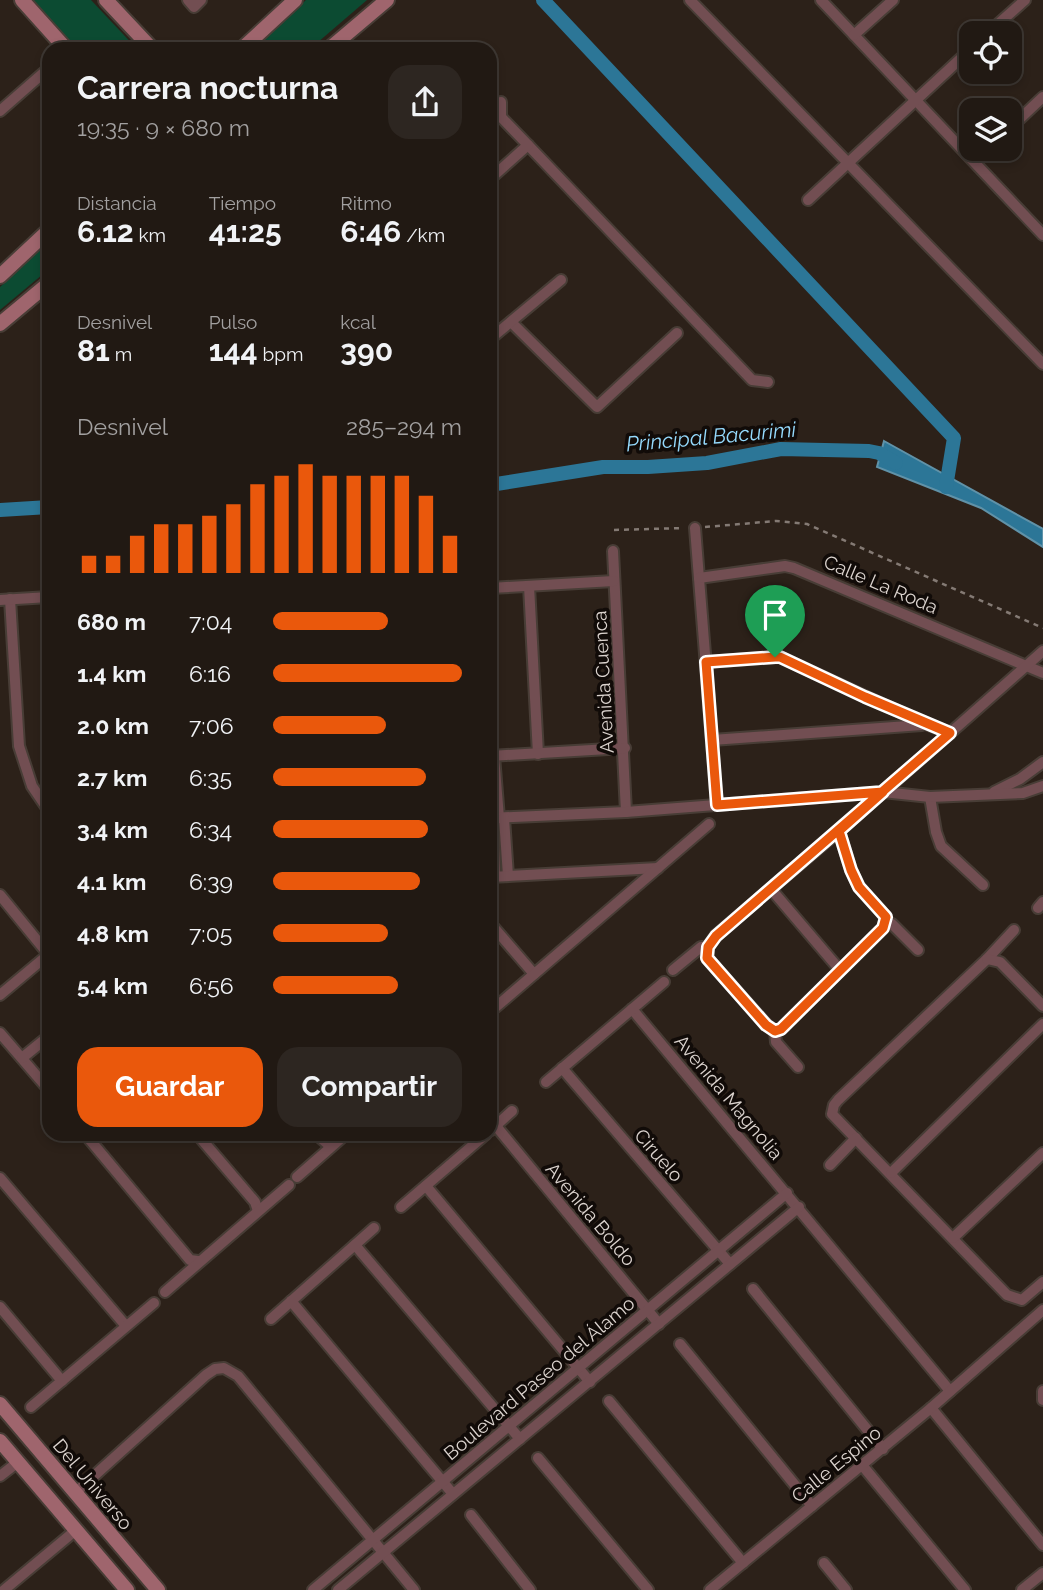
<!DOCTYPE html>
<html lang="es">
<head>
<meta charset="utf-8">
<style>
  :root { --surface:#211913; --page:#2d2621; --text:#f1f3f6; --muted:#a2a0a0; --line:#3e3833; --accent:#ea580c }
  body { margin:0; font-family:Raleway,sans-serif; background:var(--page); color:var(--text); height:100vh; display:flex; flex-direction:column; font-size:26px; white-space:nowrap }
  * { box-sizing:border-box; margin:0 }
  p { font-size:23px; color:var(--muted) }
  .icon { flex:none; width:38px; height:38px; fill:none; stroke:currentColor; stroke-width:2; stroke-linecap:round; stroke-linejoin:round }
  .map { position:relative; flex:1; overflow:hidden }
  .side { position:absolute; left:42px; top:42px; width:455px; height:1099px; display:flex; flex-direction:column; background:var(--surface); border-radius:21px; box-shadow:0 4px 10px #0003,0 0 0 2px var(--line) }
  .side>* { flex:none }
  .tools { position:absolute; left:959px; top:21px; display:grid; gap:14px }
  .tools a { display:grid; place-items:center; width:63px; height:63px; border-radius:14px; background:var(--surface); box-shadow:0 4px 10px #0003,0 0 0 2px var(--line); font-size:35px }
  .pin { position:absolute; display:grid; place-items:center; width:60px; height:60px; color:#fff; margin:-72px -30px; border-radius:50% 50% 50% 0; rotate:-45deg; box-shadow:0 0 7px #0007 }
  .pin .icon { rotate:45deg }
  .round { display:grid; place-items:center; flex:none; width:74px; height:74px; border-radius:21px; background:var(--page) }
  .summary { display:flex; align-items:center; justify-content:space-between; height:119px; padding:0 35px }
  h1 { font-size:32px; font-weight:700; line-height:52px }
  .metrics { display:grid; grid-template-columns:repeat(3,1fr); gap:10px; height:119px; padding:7px 35px }
  .metrics div { display:grid; align-content:center }
  .metrics b { font-size:30px; font-weight:700 }
  .metrics small { font-size:19px; font-weight:400 }
  .metrics p { font-size:19px }
  .chart { height:196px; padding:14px 35px }
  .chart p { display:flex; justify-content:space-between }
  .chart svg { width:100%; height:126px; margin-top:7px; stroke:var(--accent); stroke-width:6 }
  .button { display:flex; gap:14px; margin-top:auto; padding:14px 35px }
  .button a { flex:1; height:80px; border-radius:21px; background:var(--accent); color:#fff; font-size:28px; font-weight:700; line-height:80px; text-align:center }
  .button a+a { background:var(--page); color:var(--text) }
  ul { padding:0 35px; list-style:none; font-size:23px }
  li { display:grid; grid-template-columns:112px 84px 1fr; align-items:center; height:52px }
  li i { height:18px; border-radius:9px; background:var(--accent) }
  .map>svg:first-child { display:block }
</style>
</head>
<body>
<div class="map">
<svg width="1043" height="1590" viewBox="0 0 1043 1590">
  <rect width="100%" height="100%" fill="#2c2119"/>
  <!-- green -->
  <g fill="#0c4b32">
    <path d="M31 0H91L137 49H76Z"/>
    <path d="M306 0H367L310 49H253Z"/>
    <path d="M49 241V269L0 310V287Z"/>
  </g>
  <!-- water -->
  <path fill="#2c7697" stroke="#6092a8" stroke-width="2" d="M884 441 1043 529V547L981 508 877 467Z"/>
  <g fill="none" stroke-linecap="round" stroke-linejoin="round">
    <!-- canal -->
    <g stroke="#2c7697" stroke-width="14">
      <path d="M543 0 954 438 946 487"/>
      <path d="M490 485 603 467H648L707 463 781 449 869 451 879 453 896 463"/>
      <path d="M0 510 49 507"/>
    </g>
    <!-- street casing -->
    <g stroke="#483d36" stroke-width="14">
      <g id="street">
        <path d="M188 0 194 7 201 0"/>
        <path d="M690 0 1043 364"/>
        <path d="M821 0 1043 235"/>
        <path d="M988 33 1025 0"/>
        <path d="M854 35 893 0"/>
        <path d="M0 111 49 68"/>
        <path d="M1010 128 1043 97"/>
        <path d="M528 145 752 380 768 382"/>
        <path d="M974 161 987 149"/>
        <path d="M490 179 528 145 501 117V102"/>
        <path d="M808 200 971 49"/>
        <path d="M511 322 597 407 677 333"/>
        <path d="M490 339 561 280"/>
        <path d="M695 528 717 805"/>
        <path d="M613 551 626 812"/>
        <path d="M699 578 785 566 794 568 1043 673"/>
        <path d="M529 586 538 754"/>
        <path d="M490 588 614 581"/>
        <path d="M10 599 19 746 32 786 49 811"/>
        <path d="M0 600 49 597"/>
        <path d="M706 662 780 657 926 724 950 733"/>
        <path d="M712 740 922 725"/>
        <path d="M490 756 625 748"/>
        <path d="M494 756 499 818"/>
        <path d="M994 792 1020 779 1043 762"/>
        <path d="M930 797 936 832 941 846 983 885"/>
        <path d="M490 818 626 812 883 792 930 797 1023 793 1043 786"/>
        <path d="M493 818 495 877"/>
        <path d="M504 818 508 876"/>
        <path d="M839 831 851 870 859 887 886 917V923L892 924 918 950"/>
        <path d="M490 877 658 868"/>
        <path d="M771 889 840 970"/>
        <path d="M0 895 49 955"/>
        <path d="M1038 908 1043 902"/>
        <path d="M490 923 534 974"/>
        <path d="M1014 930 987 959 838 1100 834 1105 832 1114 1007 1295 1022 1300 1043 1282"/>
        <path d="M987 959 1000 962 1043 1006"/>
        <path d="M673 970 701 947H708"/>
        <path d="M0 995 49 954"/>
        <path d="M632 1009 950 1391"/>
        <path d="M490 1012 709 824"/>
        <path d="M775 1031 781 1029 883 928 886 923"/>
        <path d="M0 1033 49 1090"/>
        <path d="M22 1058 49 1036"/>
        <path d="M798 1067 776 1042 775 1031 767 1025 707 958 708 947 716 935 839 831 1043 651"/>
        <path d="M562 1068 730 1264"/>
        <path d="M546 1082 664 982"/>
        <path d="M496 1126 659 1324"/>
        <path d="M491 1130 512 1111"/>
        <path d="M85 1134 190 1260 198 1261"/>
        <path d="M197 1134 255 1202 258 1211"/>
        <path d="M316 1134 330 1146"/>
        <path d="M830 1165 856 1138"/>
        <path d="M891 1173 1043 1024"/>
        <path d="M297 1177 346 1134"/>
        <path d="M0 1178 126 1326"/>
        <path d="M426 1186 590 1382"/>
        <path d="M401 1207 486 1134"/>
        <path d="M953 1238 1043 1153"/>
        <path d="M355 1245 520 1439"/>
        <path d="M753 1289 883 1449"/>
        <path d="M165 1292 289 1185"/>
        <path d="M291 1301 453 1494"/>
        <path d="M0 1307 62 1381"/>
        <path d="M271 1319 374 1228"/>
        <path d="M680 1344 812 1506"/>
        <path d="M1043 1391V1400"/>
        <path d="M609 1401 743 1563"/>
        <path d="M31 1407 154 1303"/>
        <path d="M931 1408 1043 1545"/>
        <path d="M538 1458 648 1590"/>
        <path d="M862 1465 965 1590"/>
        <path d="M0 1476 18 1462"/>
        <path d="M75 1493 206 1375 215 1369 224 1368 238 1376 414 1590"/>
        <path d="M471 1515 530 1590"/>
        <path d="M824 1563 846 1590"/>
        <path d="M4 1590 76 1530"/>
        <path d="M313 1590 787 1193"/>
        <path d="M338 1590 799 1207"/>
        <path d="M710 1590 931 1408 1043 1310"/>
        <path d="M1022 1590 1043 1573"/>
      </g>
    </g>
    <!-- secondary casing -->
    <g stroke="#483d36" stroke-width="18">
      <g id="secondary">
        <path d="M22 0 66 49"/>
        <path d="M106 0 152 49"/>
        <path d="M242 49 295 0"/>
        <path d="M329 49 387 0"/>
        <path d="M0 276 49 230"/>
        <path d="M0 324 49 283"/>
        <path d="M0 1404 158 1590"/>
        <path d="M0 1441 127 1590"/>
      </g>
    </g>
    <!-- path -->
    <g stroke="#847a74" stroke-width="2.5" stroke-dasharray="5 5" stroke-linecap="butt">
      <path d="M705 527 776 521 807 524 1043 628"/>
      <path d="M614 530 684 528"/>
    </g>
    <!-- street -->
    <use href="#street" stroke="#724e52" stroke-width="10"/>
    <!-- secondary -->
    <use href="#secondary" stroke="#9f656d" stroke-width="14"/>
  </g>
  <g fill="none" stroke-linecap="round" stroke-linejoin="round">
    <!-- route casing -->
    <g stroke="#fff" stroke-width="14">
      <path id="route" d="M775 657 706 662 717 805 883 792 839 831 851 870 859 887 886 917 883 928 781 1029 775 1031 766 1025 707 958 708 947 716 936 950 733 865 697 780 657H775"/>
    </g>
    <!-- route -->
    <use href="#route" stroke="#ea580c" stroke-width="9"/>
  </g>
  <g text-anchor="middle" stroke-width="7" stroke-linejoin="round" paint-order="stroke">
    <!-- street labels -->
    <g font-size="19" fill="#dbd3ce" stroke="#110b08">
      <text transform="translate(881 584) rotate(23)" y="7">Calle La Roda</text>
      <text transform="translate(603 682) rotate(-93)" y="7">Avenida Cuenca</text>
      <text transform="translate(729 1097) rotate(50)" y="7">Avenida Magnolia</text>
      <text transform="translate(659 1155) rotate(49)" y="7">Ciruelo</text>
      <text transform="translate(591 1214) rotate(50)" y="7">Avenida Boldo</text>
      <text transform="translate(539 1378) rotate(-40)" y="7">Boulevard Paseo del Álamo</text>
      <text transform="translate(836 1464) rotate(-39)" y="7">Calle Espino</text>
      <text transform="translate(93 1484) rotate(50)" y="7">Del Universo</text>
    </g>
    <!-- water labels -->
    <g font-size="21" font-style="italic" fill="#95dafd" stroke="#110b08">
      <text transform="translate(711 437) rotate(-5)" y="7">Principal Bacurimi</text>
    </g>
  </g>
</svg>
<div class="tools">
<a><svg class="icon" aria-label="locate" viewBox="0 0 24 24"><circle cx="12" cy="12" r="6"/><path d="M12 2v4M12 18v4M2 12h4M18 12h4"/></svg></a>
<a><svg class="icon" aria-label="layers" viewBox="0 0 24 24"><path d="M12 4l9 5-9 5-9-5zM3 14l9 5 9-5"/></svg></a>
</div>
<div class="pin" style="left:775px;top:657px;background:#1e9e55"><svg class="icon" aria-label="arrive" viewBox="0 0 24 24"><path d="M6 21V4h12l-3 4 3 4H6"/></svg></div>
<section class="side">
<div class="summary"><div><h1>Carrera nocturna</h1><p>19:35 · 9 × 680 m</p></div><a class="round"><svg class="icon" aria-label="share" viewBox="0 0 24 24"><path d="M12 15V3M7 8l5-5 5 5M5 13v7h14v-7"/></svg></a></div>
<div class="metrics">
<div><p>Distancia</p><b>6.12<small> km</small></b></div>
<div><p>Tiempo</p><b>41:25</b></div>
<div><p>Ritmo</p><b>6:46<small> /km</small></b></div>
</div>
<div class="metrics">
<div><p>Desnivel</p><b>81<small> m</small></b></div>
<div><p>Pulso</p><b>144<small> bpm</small></b></div>
<div><p>kcal</p><b>390</b></div>
</div>
<div class="chart"><p><span>Desnivel</span>285–294 m</p>
<svg viewBox="0 0 160 44" preserveAspectRatio="none"><path d="M5 44V38M15 44V38M25 44V31M35 44V27M45 44V27M55 44V24M65 44V20M75 44V13M85 44V10M95 44V6M105 44V10M115 44V10M125 44V10M135 44V10M145 44V17M155 44V31"/></svg>
</div>
<ul>
<li><b>680 m</b>7:04<i style="width:61%"></i></li>
<li><b>1.4 km</b>6:16<i style="width:100%"></i></li>
<li><b>2.0 km</b>7:06<i style="width:60%"></i></li>
<li><b>2.7 km</b>6:35<i style="width:81%"></i></li>
<li><b>3.4 km</b>6:34<i style="width:82%"></i></li>
<li><b>4.1 km</b>6:39<i style="width:78%"></i></li>
<li><b>4.8 km</b>7:05<i style="width:61%"></i></li>
<li><b>5.4 km</b>6:56<i style="width:66%"></i></li>
</ul>
<div class="button"><a>Guardar</a><a>Compartir</a></div>
</section>
</div>
</body>
</html>
